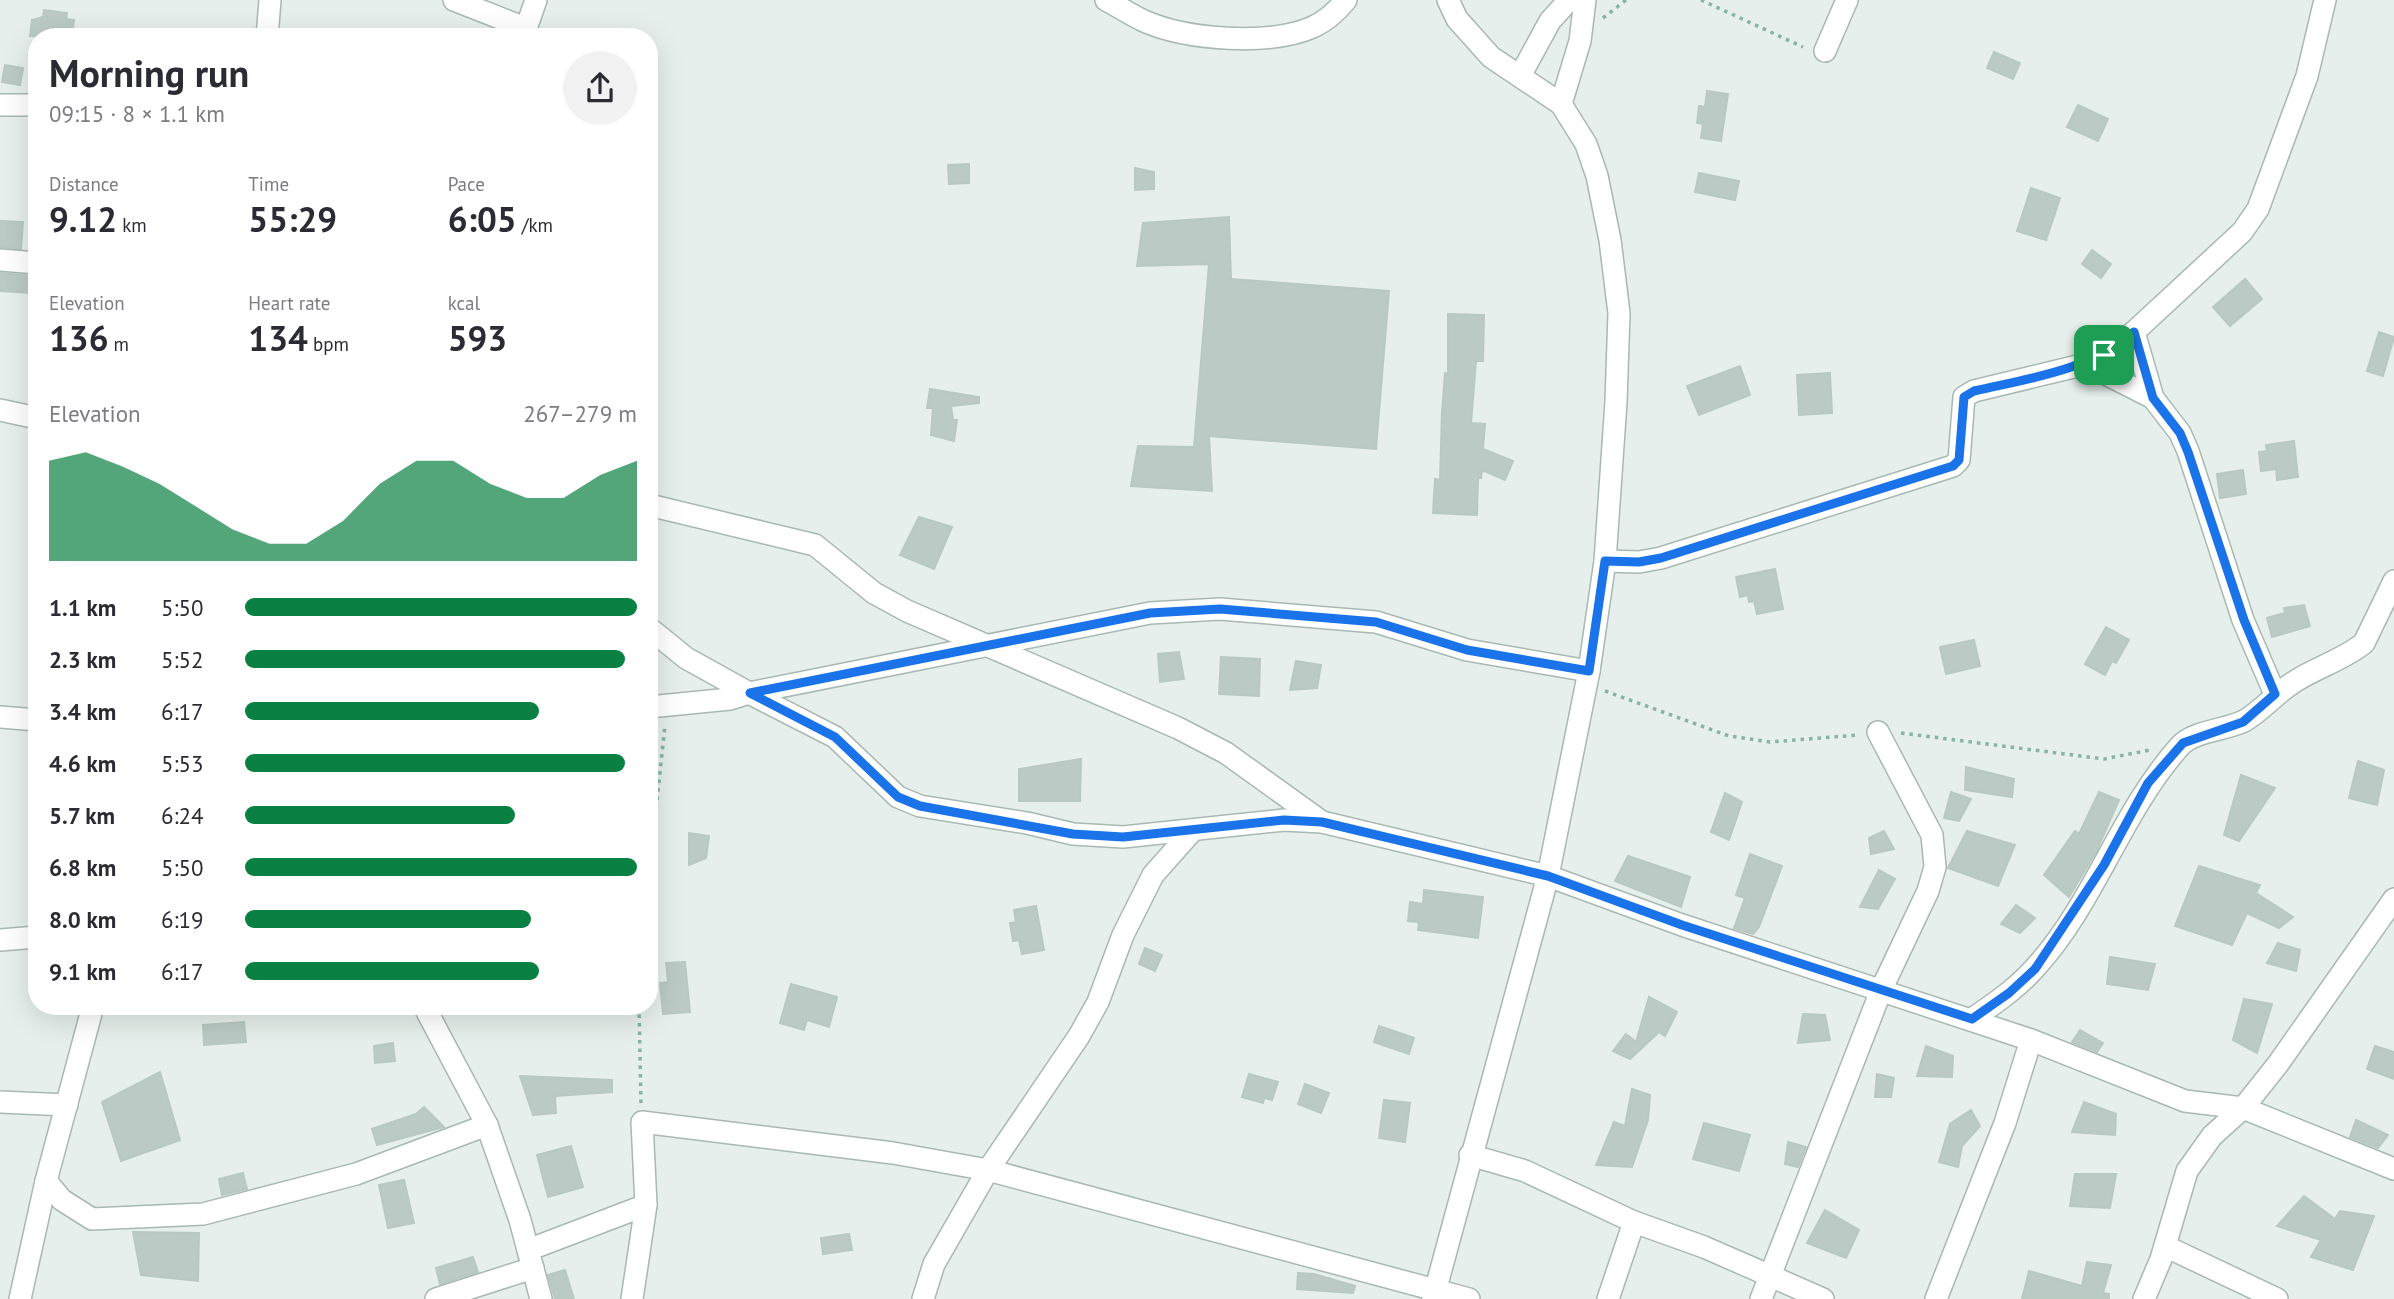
<!DOCTYPE html>
<html lang="en">
<head>
<meta charset="utf-8">
<style>
  :root { --surface:#fff; --page:#f2f2f3; --text:#2b2b33; --muted:#7c7c81; --accent:#0b8043 }
  body { margin:0; font-family:"PT Sans",sans-serif; background:var(--page); color:var(--text); height:100vh; display:flex; flex-direction:column; font-size:26px; white-space:nowrap }
  * { box-sizing:border-box; margin:0 }
  p { font-size:23px; color:var(--muted) }
  .icon { flex:none; width:38px; height:38px; fill:none; stroke:currentColor; stroke-width:2; stroke-linecap:round; stroke-linejoin:round }
  .map { position:relative; flex:1; overflow:hidden }
  .details { position:absolute; left:28px; top:28px; width:630px; height:987px; display:flex; flex-direction:column; background:var(--surface); border-radius:28px; box-shadow:0 7px 28px #0002 }
  .details>* { flex:none }
  .pin { position:absolute; display:grid; place-items:center; width:60px; height:60px; color:#fff; margin:-30px; border-radius:14px; box-shadow:0 4px 10px #0006 }
  .round { display:grid; place-items:center; flex:none; width:74px; height:74px; border-radius:37px; background:var(--page) }
  .summary { display:flex; align-items:center; justify-content:space-between; height:119px; padding:0 21px }
  h1 { font-size:38px; font-weight:700; line-height:52px }
  .figures { display:grid; grid-template-columns:repeat(3,1fr); gap:10px; height:119px; padding:7px 21px }
  .figures div { display:grid; align-content:center }
  .figures b { font-size:35px; font-weight:700 }
  .figures small { font-size:19px; font-weight:400 }
  .figures p { font-size:19px }
  .chart { height:196px; padding:14px 21px }
  .chart p { display:flex; justify-content:space-between }
  .chart svg { width:100%; height:126px; margin-top:7px; fill:var(--accent); opacity:.7 }
  ul { padding:0 21px; list-style:none; font-size:23px }
  li { display:grid; grid-template-columns:112px 84px 1fr; align-items:center; height:52px }
  li i { height:18px; border-radius:9px; background:var(--accent) }
  .map>svg:first-child { display:block }
</style>
</head>
<body>
<div class="map">
<svg width="2394" height="1299" viewBox="0 0 2394 1299">
  <rect width="100%" height="100%" fill="#e6efeb"/>
  <!-- building -->
  <g fill="#bbcac4" stroke="#b8c9c2" stroke-width="2">
    <path d="M44 10 67 13 66 19 74 20 72 37 30 36 32 20 43 17Z"/>
    <path d="M1994 52 2020 63 2013 79 1987 68Z"/>
    <path d="M5 65 23 68 20 85 2 82Z"/>
    <path d="M1707 91 1728 94 1721 141 1701 138 1703 124 1697 123 1699 106 1705 107Z"/>
    <path d="M2078 105 2108 119 2098 141 2067 127Z"/>
    <path d="M969 164V183L949 184 948 165Z"/>
    <path d="M1135 168 1154 172V189L1135 190Z"/>
    <path d="M1699 173 1739 181 1735 200 1695 192Z"/>
    <path d="M2031 188 2060 198 2046 240 2017 231Z"/>
    <path d="M1229 217 1231 279 1389 291 1376 449 1209 436 1212 491 1131 486 1138 446 1194 447 1209 264 1137 266 1143 223Z"/>
    <path d="M0 221 23 222 21 249 0 247Z"/>
    <path d="M2092 250 2111 264 2101 278 2082 264Z"/>
    <path d="M0 273 32 276 31 293 0 291Z"/>
    <path d="M2245 279 2262 299 2230 326 2213 307Z"/>
    <path d="M1448 314 1484 315 1483 361H1476L1471 423 1485 424 1483 449 1513 461 1505 480 1482 470 1481 478H1478L1477 515 1433 513 1435 479 1440 480 1442 412 1445 373 1448 374Z"/>
    <path d="M2379 332 2394 337 2383 376 2367 371Z"/>
    <path d="M1740 366 1750 395 1699 415 1687 386Z"/>
    <path d="M1830 373 1832 413 1799 415 1797 375Z"/>
    <path d="M930 389 979 397V403L951 406 953 420H957L954 441 931 435 933 408H927Z"/>
    <path d="M2294 441 2298 477 2277 480 2276 469 2261 471 2259 452 2267 451 2266 445Z"/>
    <path d="M2243 470 2246 494 2220 498 2217 474Z"/>
    <path d="M919 517 952 527 934 569 900 555Z"/>
    <path d="M1775 569 1783 609 1757 614 1754 601 1749 602 1748 595 1740 597 1736 577Z"/>
    <path d="M2304 605 2310 626 2272 637 2267 618 2285 613 2284 608Z"/>
    <path d="M2106 627 2129 640 2116 663 2112 661 2105 675 2085 664Z"/>
    <path d="M1974 640 1980 666 1946 674 1940 647Z"/>
    <path d="M1179 652 1184 679 1160 682 1158 654Z"/>
    <path d="M1221 657 1260 659 1259 696 1219 694Z"/>
    <path d="M1296 661 1321 665 1317 688 1290 690Z"/>
    <path d="M1081 759 1080 801H1019V769Z"/>
    <path d="M2358 761 2384 770 2377 805 2349 798Z"/>
    <path d="M1966 767 2014 779 2012 797 1965 790Z"/>
    <path d="M2241 775 2275 788 2239 841 2224 835Z"/>
    <path d="M1951 792 1971 799 1959 821 1944 818Z"/>
    <path d="M2099 792 2119 800 2097 850 2069 897 2044 875 2075 831 2079 834Z"/>
    <path d="M1725 793 1742 802 1729 840 1711 832Z"/>
    <path d="M1884 831 1894 849 1871 854 1869 838Z"/>
    <path d="M1967 831 2015 845 1998 886 1948 868Z"/>
    <path d="M689 833 709 836 706 858 689 865Z"/>
    <path d="M1750 854 1782 866 1759 927 1753 934 1734 928 1745 898 1736 895Z"/>
    <path d="M1628 856 1690 877 1681 907 1615 881Z"/>
    <path d="M2199 866 2260 885 2256 893 2293 917 2279 928 2247 913 2232 945 2175 926Z"/>
    <path d="M1879 870 1895 879 1878 909 1860 907Z"/>
    <path d="M1424 890 1483 897 1478 938 1418 930 1419 922 1408 921 1410 902 1423 904Z"/>
    <path d="M2016 905 2035 918 2020 933 2001 924Z"/>
    <path d="M1036 906 1044 950 1022 954 1019 940 1013 941 1010 923 1016 922 1014 910Z"/>
    <path d="M2278 943 2300 950 2296 971 2267 963Z"/>
    <path d="M1145 948 1162 955 1155 971 1139 964Z"/>
    <path d="M2110 957 2155 964 2148 990 2107 984Z"/>
    <path d="M685 962 690 1012 663 1014 660 983 668 982 666 963Z"/>
    <path d="M791 984 837 997 829 1027 807 1020 804 1030 780 1023Z"/>
    <path d="M1649 997 1677 1012 1665 1036 1659 1032 1630 1059 1613 1051 1626 1034 1636 1042Z"/>
    <path d="M2244 999 2272 1004 2257 1053 2233 1040Z"/>
    <path d="M1803 1014 1825 1015 1830 1040 1798 1043Z"/>
    <path d="M244 1022 246 1042 204 1045 203 1025Z"/>
    <path d="M1379 1026 1414 1038 1409 1054 1374 1042Z"/>
    <path d="M2080 1030 2103 1043 2097 1052 2072 1042Z"/>
    <path d="M393 1043 395 1061 375 1063 374 1046Z"/>
    <path d="M1926 1046 1953 1056 1952 1077 1917 1076Z"/>
    <path d="M2375 1046 2394 1052V1079L2367 1069Z"/>
    <path d="M160 1072 180 1140 121 1161 102 1102Z"/>
    <path d="M1249 1074 1278 1082 1272 1100 1264 1098 1263 1103 1242 1097Z"/>
    <path d="M1877 1074 1894 1078 1891 1097H1875Z"/>
    <path d="M520 1076 612 1080V1092L555 1096 556 1113 533 1115Z"/>
    <path d="M1305 1084 1329 1093 1321 1113 1298 1104Z"/>
    <path d="M1632 1089 1650 1095 1648 1120 1632 1167 1596 1165 1614 1122 1625 1126Z"/>
    <path d="M1384 1100 1410 1103 1405 1142 1379 1138Z"/>
    <path d="M2084 1102 2116 1114 2115 1135 2072 1132Z"/>
    <path d="M424 1107 444 1127 377 1145 372 1129 416 1114Z"/>
    <path d="M1971 1110 1980 1126 1962 1146 1958 1167 1939 1162 1950 1124Z"/>
    <path d="M2356 1120 2388 1135 2378 1148 2350 1137Z"/>
    <path d="M1704 1123 1750 1135 1739 1171 1693 1159Z"/>
    <path d="M1788 1142 1806 1147 1798 1167 1785 1164Z"/>
    <path d="M571 1146 583 1187 548 1197 537 1155Z"/>
    <path d="M243 1173 247 1189 222 1195 219 1179Z"/>
    <path d="M2075 1174H2116L2110 1208 2070 1206Z"/>
    <path d="M404 1180 414 1223 388 1228 379 1185Z"/>
    <path d="M2304 1196 2335 1219 2340 1211 2374 1216 2353 1270 2311 1257 2321 1240 2277 1226Z"/>
    <path d="M1825 1210 1859 1230 1846 1258 1807 1243Z"/>
    <path d="M133 1232 199 1233 198 1281 141 1275Z"/>
    <path d="M849 1234 852 1250 823 1254 821 1238Z"/>
    <path d="M473 1257 478 1272 440 1284 436 1268Z"/>
    <path d="M2087 1262 2111 1265 2103 1293 2109 1294V1299H2022L2029 1271 2082 1286Z"/>
    <path d="M565 1270 574 1299H555L548 1275Z"/>
    <path d="M1298 1273 1314 1274 1355 1286 1353 1293 1297 1289Z"/>
  </g>
  <g fill="none" stroke-linecap="round" stroke-linejoin="round">
    <!-- minor casing -->
    <g stroke="#a8b8b2" stroke-width="24">
      <g id="minor">
        <path d="M454 0 525 28"/>
        <path d="M1106 0C1119 7 1131 15 1144 21 1187 40 1270 46 1313 27 1326 21 1337 11 1346 0"/>
        <path d="M267 37 270 0"/>
        <path d="M523 37 536 0"/>
        <path d="M1825 51 1847 0"/>
        <path d="M1520 76 1550 21 1569 0"/>
        <path d="M1561 104 1580 41 1585 0"/>
        <path d="M0 105H37"/>
        <path d="M0 260 37 263"/>
        <path d="M2134 332 2153 398 2180 433 2188 451 2243 620 2275 694"/>
        <path d="M2086 364 2153 398"/>
        <path d="M0 410 37 418"/>
        <path d="M649 505 815 545 874 593 907 611 1178 728 1226 753 1322 822"/>
        <path d="M1605 561 1639 562 1661 558 1953 466 1959 460 1964 397 1974 391 2086 364 2104 355 2134 332 2242 232 2258 209 2307 76 2325 0"/>
        <path d="M649 628 686 658 749 693 1150 613 1220 609 1376 622 1467 650 1589 671"/>
        <path d="M649 707 730 699 749 693 835 737 898 797 920 806 1027 823 1073 834 1123 837 1284 820 1322 822 1548 876 1682 925 2031 1040 2185 1101 2243 1108 2394 1169"/>
        <path d="M0 717 37 720"/>
        <path d="M0 940 37 937"/>
        <path d="M424 1006 487 1125 520 1220 541 1299"/>
        <path d="M1972 1019C1994 1004 2016 989 2034 969 2095 903 2120 813 2180 746 2193 731 2226 730 2244 721 2262 711 2276 693 2294 682 2317 667 2343 660 2364 643L2394 581"/>
        <path d="M0 1102 67 1105"/>
        <path d="M1470 1155 1525 1171 1634 1222 1704 1247 1823 1299"/>
        <path d="M46 1181 62 1200 92 1219 203 1214 356 1174 487 1125"/>
        <path d="M2165 1246 2277 1299"/>
        <path d="M528 1250 646 1205"/>
        <path d="M20 1299 46 1181 93 1006"/>
        <path d="M436 1299 533 1268"/>
        <path d="M632 1299 646 1205 642 1122 893 1153 988 1170 1469 1299"/>
        <path d="M923 1299 934 1264 988 1170 1079 1036 1098 1002 1123 935 1153 875 1192 831"/>
        <path d="M1433 1299 1548 876 1589 671 1605 561 1616 402 1619 313 1610 240 1597 176 1586 144 1561 104 1491 57 1457 19 1448 0"/>
        <path d="M1608 1299 1634 1222"/>
        <path d="M1761 1299 1882 988 1928 891 1935 867 1932 835 1878 732"/>
        <path d="M1936 1299 2005 1123 2031 1040"/>
        <path d="M2144 1299 2161 1259 2187 1171 2212 1136 2243 1108 2278 1064 2394 899"/>
      </g>
    </g>
    <!-- path -->
    <g stroke="#86b3a5" stroke-width="3.5" stroke-dasharray="3.5 5" stroke-linecap="butt">
      <path d="M1701 0 1803 47"/>
      <path d="M1603 18 1626 0"/>
      <path d="M1605 691 1729 736 1770 742 1858 735"/>
      <path d="M1901 733 2104 759 2150 750"/>
      <path d="M649 876 665 725"/>
      <path d="M639 1006 641 1103"/>
    </g>
    <!-- minor -->
    <use href="#minor" stroke="#fff" stroke-width="21"/>
  </g>
  <g fill="none" stroke-linecap="round" stroke-linejoin="round">
    <!-- route casing -->
    <g stroke="#fff" stroke-width="14">
      <path id="route" d="M2134 332 2153 398 2180 433 2188 452 2244 620 2275 694 2243 722 2183 743 2148 783 2104 865 2035 969 2009 993 1972 1019 1682 925 1548 876 1322 822 1284 820 1123 837 1073 834 920 806 898 797 835 737 750 693 1150 613 1220 609 1376 622 1467 650 1589 671 1605 561 1639 562 1661 558 1953 466 1959 460 1964 397 1974 391C2030 378 2089 371 2134 332Z"/>
    </g>
    <!-- route -->
    <use href="#route" stroke="#1a73e8" stroke-width="9"/>
  </g>
</svg>
<div class="pin" style="left:2104px;top:355px;background:#1e9e55"><svg class="icon" aria-label="arrive" viewBox="0 0 24 24"><path d="M6 21V4h12l-3 4 3 4H6"/></svg></div>
<section class="details">
<div class="summary"><div><h1>Morning run</h1><p>09:15 · 8 × 1.1 km</p></div><a class="round"><svg class="icon" aria-label="share" viewBox="0 0 24 24"><path d="M12 15V3M7 8l5-5 5 5M5 13v7h14v-7"/></svg></a></div>
<div class="figures">
<div><p>Distance</p><b>9.12<small> km</small></b></div>
<div><p>Time</p><b>55:29</b></div>
<div><p>Pace</p><b>6:05<small> /km</small></b></div>
</div>
<div class="figures">
<div><p>Elevation</p><b>136<small> m</small></b></div>
<div><p>Heart rate</p><b>134<small> bpm</small></b></div>
<div><p>kcal</p><b>593</b></div>
</div>
<div class="chart"><p><span>Elevation</span>267–279 m</p>
<svg viewBox="0 0 160 44" preserveAspectRatio="none"><path d="M0 44V9L10 6L20 11L30 17L40 25L50 33L60 38L70 38L80 30L90 17L100 9L110 9L120 17L130 22L140 22L150 14L160 9V44z"/></svg>
</div>
<ul>
<li><b>1.1 km</b>5:50<i style="width:100%"></i></li>
<li><b>2.3 km</b>5:52<i style="width:97%"></i></li>
<li><b>3.4 km</b>6:17<i style="width:75%"></i></li>
<li><b>4.6 km</b>5:53<i style="width:97%"></i></li>
<li><b>5.7 km</b>6:24<i style="width:69%"></i></li>
<li><b>6.8 km</b>5:50<i style="width:100%"></i></li>
<li><b>8.0 km</b>6:19<i style="width:73%"></i></li>
<li><b>9.1 km</b>6:17<i style="width:75%"></i></li>
</ul>
</section>
</div>
</body>
</html>
